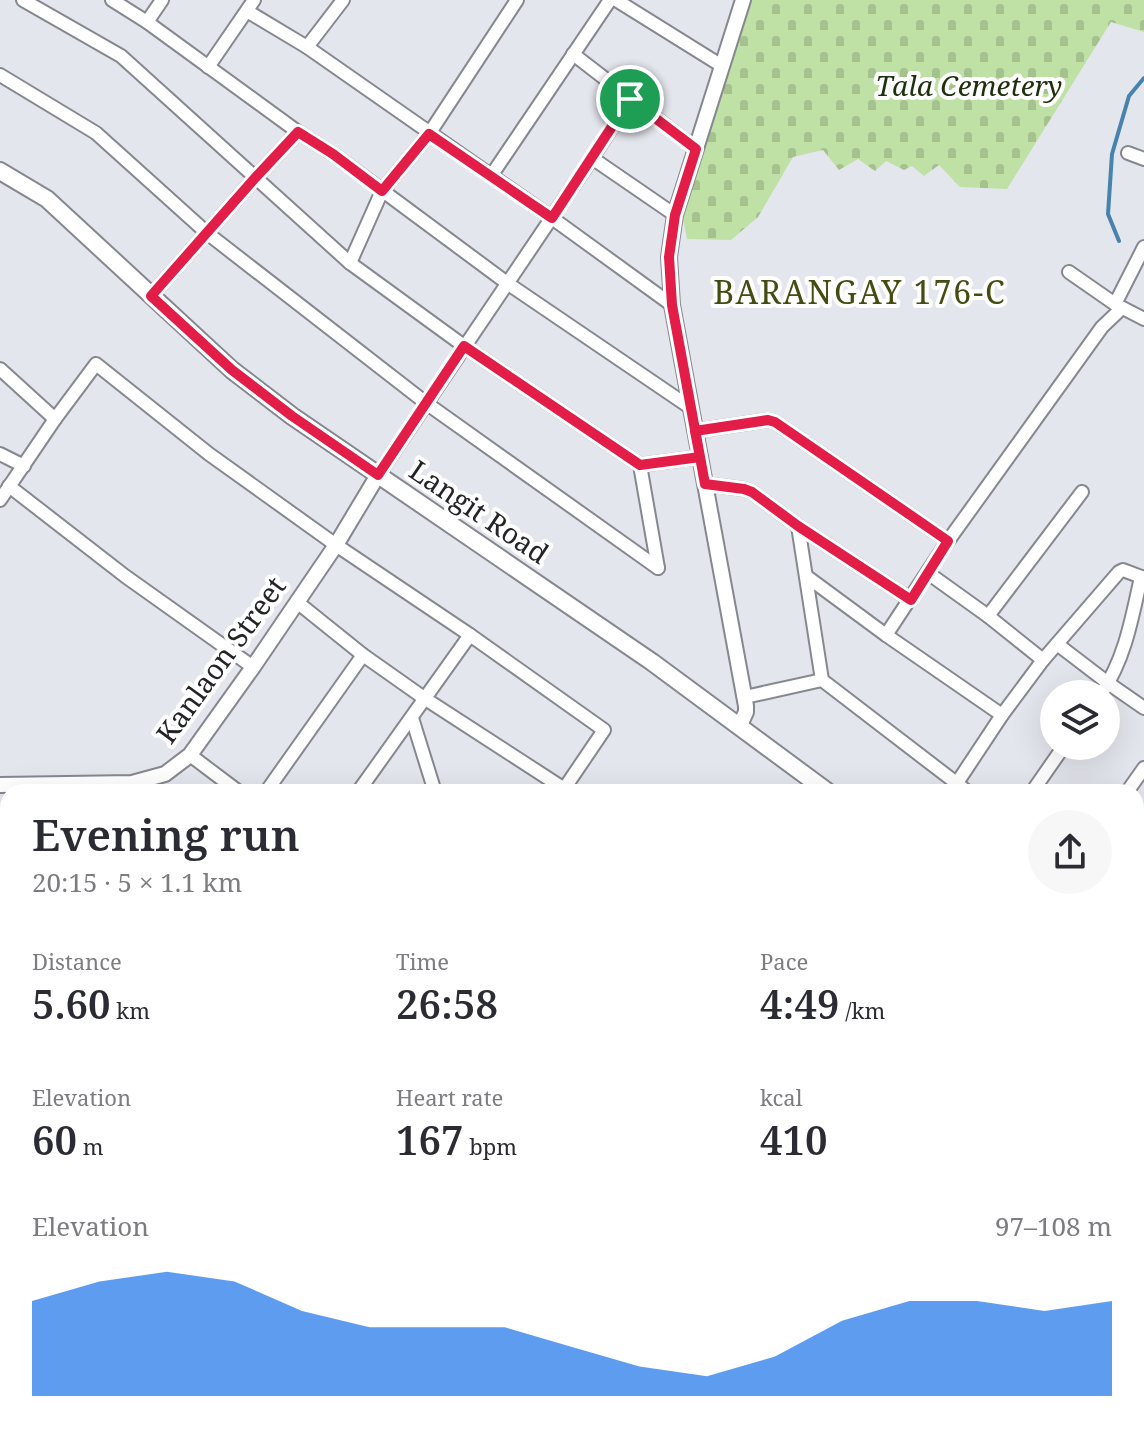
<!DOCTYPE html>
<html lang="en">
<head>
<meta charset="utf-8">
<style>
  :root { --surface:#fff; --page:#f7f7f7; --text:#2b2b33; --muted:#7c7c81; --accent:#1a73e8 }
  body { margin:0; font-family:"Noto Serif",serif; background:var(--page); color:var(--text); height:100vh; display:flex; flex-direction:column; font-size:30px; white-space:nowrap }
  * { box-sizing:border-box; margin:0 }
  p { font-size:26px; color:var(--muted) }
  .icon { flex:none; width:44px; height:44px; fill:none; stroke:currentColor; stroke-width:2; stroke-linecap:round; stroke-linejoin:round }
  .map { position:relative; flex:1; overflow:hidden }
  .sheet { position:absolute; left:0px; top:784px; width:1144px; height:650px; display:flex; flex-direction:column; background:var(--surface); border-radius:24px 24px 0 0; box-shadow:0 8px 32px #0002 }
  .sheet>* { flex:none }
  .buttons { position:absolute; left:1040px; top:680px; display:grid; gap:16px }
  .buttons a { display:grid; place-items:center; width:80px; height:80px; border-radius:50%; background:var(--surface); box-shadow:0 8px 32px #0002; font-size:40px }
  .pin { position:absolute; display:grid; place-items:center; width:68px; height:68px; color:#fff; margin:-34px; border:4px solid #fff; border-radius:50%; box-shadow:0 2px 8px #0007 }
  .round { display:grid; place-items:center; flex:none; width:84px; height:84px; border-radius:42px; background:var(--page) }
  .head { display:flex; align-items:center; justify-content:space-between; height:136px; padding:0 32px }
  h1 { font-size:44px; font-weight:600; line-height:60px }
  .metrics { display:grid; grid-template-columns:repeat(3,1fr); gap:12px; height:136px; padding:8px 32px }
  .metrics div { display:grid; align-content:center }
  .metrics b { font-size:40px; font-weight:600 }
  .metrics small { font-size:22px; font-weight:400 }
  .metrics p { font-size:22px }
  .chart { height:224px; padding:16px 32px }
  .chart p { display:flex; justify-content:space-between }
  .chart svg { width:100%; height:144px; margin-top:8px; fill:var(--accent); opacity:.7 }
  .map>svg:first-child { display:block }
</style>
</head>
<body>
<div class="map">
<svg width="1144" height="1433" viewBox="0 0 1144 1433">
  <defs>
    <pattern id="grass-tufts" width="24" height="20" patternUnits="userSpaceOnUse" patternTransform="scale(2)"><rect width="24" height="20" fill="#bfe1a5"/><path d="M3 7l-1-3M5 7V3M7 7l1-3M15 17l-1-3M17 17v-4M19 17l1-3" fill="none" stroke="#a4c18e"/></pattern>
    <pattern id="cemetery-stones" width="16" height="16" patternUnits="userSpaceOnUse" patternTransform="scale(2)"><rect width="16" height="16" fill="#bfe1a5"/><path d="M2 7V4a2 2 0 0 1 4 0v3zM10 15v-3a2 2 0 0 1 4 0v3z" fill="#a4c18e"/></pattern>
  </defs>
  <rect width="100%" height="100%" fill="#e4e6ed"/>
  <!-- grass -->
  <path fill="url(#grass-tufts)" d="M8 1405V1426H133L134 1433H0V1406Z"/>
  <!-- cemetery -->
  <path fill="url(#cemetery-stones)" d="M752 0H1144V32L1111 22 1007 189 960 187 939 165 924 176 912 166 904 170 886 161 875 171 858 159 839 170 823 150 793 157 758 217 731 240 687 239 682 214Z"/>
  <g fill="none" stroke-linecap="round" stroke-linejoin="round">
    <!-- stream -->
    <g stroke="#4783ac" stroke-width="4">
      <path d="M1119 241 1108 214 1112 154 1129 96 1144 78"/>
      <path d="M0 1232 8 1231"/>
    </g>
    <!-- minor casing -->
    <g stroke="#86888f" stroke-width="16">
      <g id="minor">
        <path d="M23 0 121 56 350 263 464 346 640 465 700 457"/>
        <path d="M112 0 147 22 298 132 333 154 507 283 691 408"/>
        <path d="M616 0 722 66"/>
        <path d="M247 11 307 47 552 218 672 305"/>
        <path d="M147 22 162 0"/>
        <path d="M307 47 343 0"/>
        <path d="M573 54 696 149"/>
        <path d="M208 67 254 0"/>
        <path d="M0 75 96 133 207 233 426 403 658 568"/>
        <path d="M1128 153 1144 159"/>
        <path d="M592 158 675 215"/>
        <path d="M491 176 610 0"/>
        <path d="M350 263 382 191 429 134 517 0"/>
        <path d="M1069 272 1115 304 1144 319"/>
        <path d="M151 296 255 178 298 132"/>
        <path d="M1115 304 1144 247"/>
        <path d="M0 369 55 419"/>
        <path d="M695 431 768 420 775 422 948 541"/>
        <path d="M0 454 24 466"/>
        <path d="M640 465 658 568"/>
        <path d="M378 475 592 158 630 99"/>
        <path d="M705 484 744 489 752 492 798 526 911 600"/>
        <path d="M9 486 125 576 253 667"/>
        <path d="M0 500 55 419 96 364 209 454 336 545 470 635 604 730 562 792"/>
        <path d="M798 526 822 680 968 792"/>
        <path d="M928 573 988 616 1043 660"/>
        <path d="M806 576 886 635 1002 715"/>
        <path d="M297 602 363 655 424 698 569 792"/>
        <path d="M988 616 1082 492"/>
        <path d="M886 635 948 541 1102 327 1122 308"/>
        <path d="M1057 644 1108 683 1144 708"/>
        <path d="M1101 694C1125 659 1132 618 1141 577"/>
        <path d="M745 697 822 680"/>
        <path d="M412 718 435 792"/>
        <path d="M190 755 239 792"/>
        <path d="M266 792 363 655"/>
        <path d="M358 792 470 635"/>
        <path d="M951 792 1002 715 1043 660 1119 572 1123 570 1144 578"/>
        <path d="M1032 792 1064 746"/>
        <path d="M1127 792 1144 768"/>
        <path d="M1136 1167 1144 1175"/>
        <path d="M1136 1353 1144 1330"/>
        <path d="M137 1426 138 1433"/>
        <path d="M779 1426 796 1433"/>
        <path d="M350 1427 358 1433"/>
        <path d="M753 1433 756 1426"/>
        <path d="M836 1433 839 1426"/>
        <path d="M917 1433 920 1426"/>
        <path d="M1107 1433 1110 1426"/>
      </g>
    </g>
    <!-- tertiary casing -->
    <g stroke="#86888f" stroke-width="18">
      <g id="tertiary">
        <path d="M740 725 746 712V706L672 305 669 257 675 215 743 0"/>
        <path d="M0 785 132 783 165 774 190 755 253 667 336 545 378 475"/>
        <path d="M1136 918 1144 907"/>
        <path d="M1136 1136 1144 1125"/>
        <path d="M0 1398 8 1397"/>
        <path d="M492 1426 501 1433"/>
        <path d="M1001 1433 1003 1426"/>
      </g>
    </g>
    <!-- secondary casing -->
    <g stroke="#86888f" stroke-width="20">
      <g id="secondary">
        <path d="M0 171 47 199 232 370 292 416 652 662 828 792"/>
        <path d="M1136 1044 1144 1052"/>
      </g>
    </g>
    <!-- minor -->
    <use href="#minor" stroke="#fff" stroke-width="12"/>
    <!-- tertiary -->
    <use href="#tertiary" stroke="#fff" stroke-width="14"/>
    <!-- secondary -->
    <use href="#secondary" stroke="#fff" stroke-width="16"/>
  </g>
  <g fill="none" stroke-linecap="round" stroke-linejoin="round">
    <!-- route casing -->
    <g stroke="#fff" stroke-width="16">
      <path id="route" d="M630 99 552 218 429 134 382 191 333 154 298 132 255 178 151 296 232 370 292 416 378 475 464 346 640 465 700 457 695 431 768 420 775 422 948 541 911 600 798 526 752 492 744 489 705 484 672 305 669 257 675 215 696 149 630 99"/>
    </g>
    <!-- route -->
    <use href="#route" stroke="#e11d48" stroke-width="10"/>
  </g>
  <g text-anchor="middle" stroke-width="8" stroke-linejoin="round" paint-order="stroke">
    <!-- park labels -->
    <g font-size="28" font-style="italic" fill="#1e2f0e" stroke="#fff">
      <text x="969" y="96">Tala Cemetery</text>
    </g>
    <!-- street labels -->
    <g font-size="28" fill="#242427" stroke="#fff">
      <text transform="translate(479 512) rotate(34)" y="10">Langit Road</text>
      <text transform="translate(221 660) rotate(-54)" y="10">Kanlaon Street</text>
    </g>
    <!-- quarter labels -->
    <g font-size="32" letter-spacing="2" fill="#454c11" stroke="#fff">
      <text x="860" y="304">BARANGAY 176-C</text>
    </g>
  </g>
</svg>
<div class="buttons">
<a><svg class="icon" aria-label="layers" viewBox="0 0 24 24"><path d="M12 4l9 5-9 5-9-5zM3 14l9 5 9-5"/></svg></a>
</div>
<div class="pin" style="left:630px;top:99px;background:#1e9e55"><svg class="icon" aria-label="arrive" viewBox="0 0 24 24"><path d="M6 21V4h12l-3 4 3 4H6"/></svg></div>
<section class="sheet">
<div class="head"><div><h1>Evening run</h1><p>20:15 · 5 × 1.1 km</p></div><a class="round"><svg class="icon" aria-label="share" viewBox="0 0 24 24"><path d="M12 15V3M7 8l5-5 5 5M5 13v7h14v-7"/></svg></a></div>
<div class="metrics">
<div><p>Distance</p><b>5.60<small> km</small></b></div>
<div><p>Time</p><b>26:58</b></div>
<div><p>Pace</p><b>4:49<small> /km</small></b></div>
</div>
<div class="metrics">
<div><p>Elevation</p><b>60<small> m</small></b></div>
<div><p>Heart rate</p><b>167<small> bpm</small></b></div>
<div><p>kcal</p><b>410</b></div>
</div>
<div class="chart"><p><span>Elevation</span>97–108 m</p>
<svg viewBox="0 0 160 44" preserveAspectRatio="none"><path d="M0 44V15L10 9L20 6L30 9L40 18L50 23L60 23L70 23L80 29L90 35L100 38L110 32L120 21L130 15L140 15L150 18L160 15V44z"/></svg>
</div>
</section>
</div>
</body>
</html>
